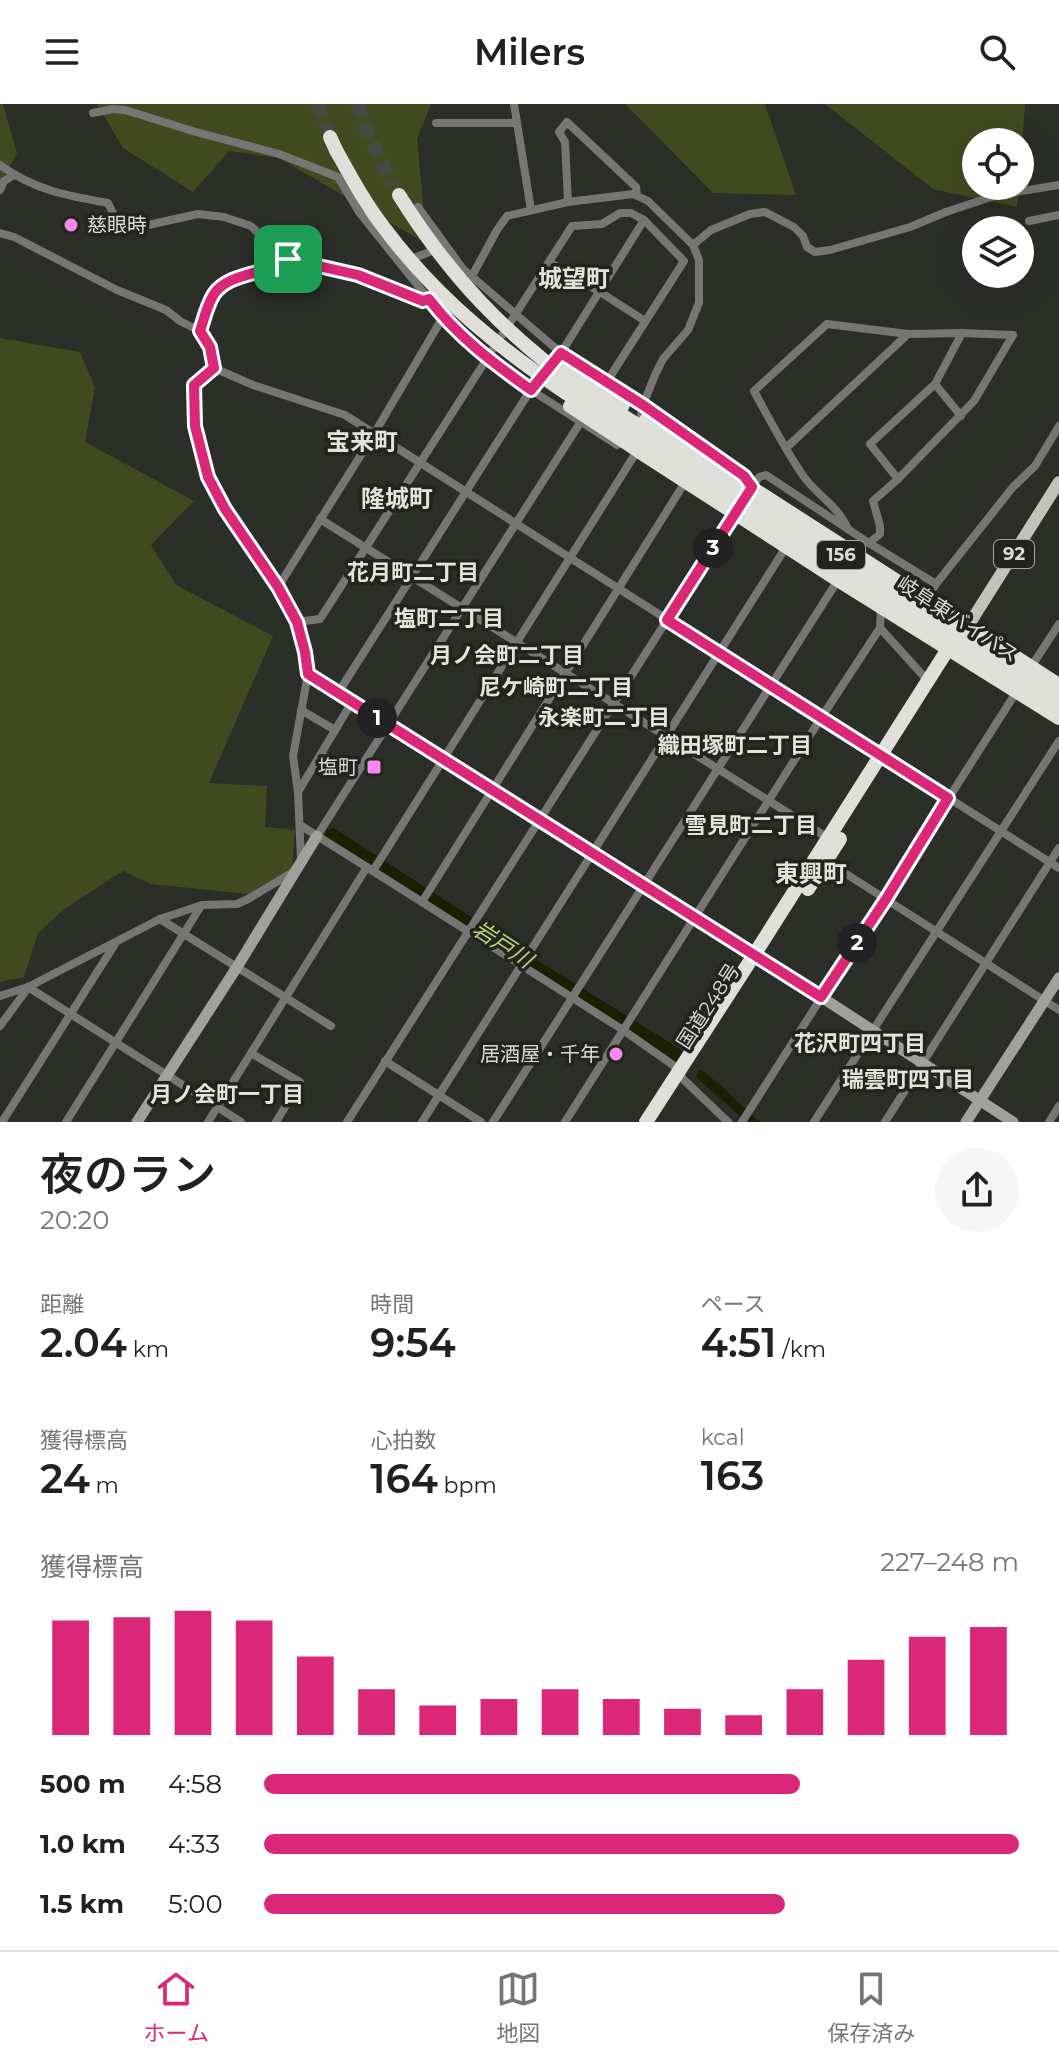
<!DOCTYPE html>
<html lang="ja">
<head>
<meta charset="utf-8">
<style>
  :root { --surface:#fff; --page:#f6f6f6; --text:#202124; --muted:#757577; --line:#e0e0e0; --accent:#db2777 }
  body { margin:0; font-family:Montserrat,"Noto Sans JP",sans-serif; background:var(--page); color:var(--text); height:100vh; display:flex; flex-direction:column; font-size:30px; white-space:nowrap }
  * { box-sizing:border-box; margin:0 }
  p { font-size:26px; color:var(--muted) }
  .icon { flex:none; width:44px; height:44px; fill:none; stroke:currentColor; stroke-width:2; stroke-linecap:round; stroke-linejoin:round }
  .map { position:relative; height:1018px; overflow:hidden }
  .details { display:flex; flex-direction:column; background:var(--surface); flex:1 }
  .details>* { flex:none }
  .tools { position:absolute; left:962px; top:24px; display:grid; gap:16px }
  .tools a { display:grid; place-items:center; width:72px; height:72px; border-radius:50%; background:var(--surface); box-shadow:0 8px 32px #0002; font-size:40px }
  .pin { position:absolute; display:grid; place-items:center; width:68px; height:68px; color:#fff; margin:-34px; border-radius:16px; box-shadow:0 4px 12px #0006 }
  .km { position:absolute; width:40px; height:40px; margin:-20px; border-radius:50%; background:#222; color:#fff; font-size:22px; line-height:40px; text-align:center }
  .round { display:grid; place-items:center; flex:none; width:84px; height:84px; border-radius:42px; background:var(--page) }
  .headline { display:flex; align-items:center; justify-content:space-between; height:136px; padding:0 40px }
  h1 { font-size:44px; font-weight:600; line-height:60px }
  .metrics { display:grid; grid-template-columns:repeat(3,1fr); gap:12px; height:136px; padding:8px 40px }
  .metrics div { display:grid; align-content:center }
  .metrics b { font-size:40px; font-weight:600 }
  .metrics small { font-size:22px; font-weight:400 }
  .metrics p { font-size:22px }
  .chart { height:224px; padding:16px 40px }
  .chart p { display:flex; justify-content:space-between }
  .chart svg { width:100%; height:144px; margin-top:8px; stroke:var(--accent); stroke-width:6 }
  ul { padding:0 40px; list-style:none; font-size:26px }
  li { display:grid; grid-template-columns:128px 96px 1fr; align-items:center; height:60px }
  li i { height:20px; border-radius:10px; background:var(--accent) }
  header { display:flex; justify-content:space-between; align-items:center; height:104px; padding:0 40px; background:var(--surface); font-size:36px; font-weight:600 }
  .tab-bar { display:flex; justify-content:space-around; align-items:center; height:112px; border-top:2px solid var(--line); background:var(--surface); font-size:22px; color:var(--muted) }
  .tab-bar a { display:grid; justify-items:center; gap:4px }
  .tab-bar .on { color:var(--accent) }
  .map>svg:first-child { display:block }
</style>
</head>
<body>
<header><svg class="icon" aria-label="menu" viewBox="0 0 24 24"><path d="M4 6h16M4 12h16M4 18h16"/></svg>Milers<svg class="icon" aria-label="search" viewBox="0 0 24 24"><circle cx="10" cy="10" r="6"/><path d="M15 15l6 6"/></svg></header>
<div class="map">
<svg width="1059" height="1018" viewBox="0 0 1059 1018">
  <rect width="100%" height="100%" fill="#2c2e28"/>
  <!-- green -->
  <g fill="#424b1f">
    <path d="M0 0H3L17 50 0 79Z"/>
    <path d="M97 0H431L417 35 427 140 279 54 229 47 193 88 123 44Z"/>
    <path d="M625 0H765L796 91 713 89Z"/>
    <path d="M825 0H1025L1020 68V38H976V82H1019L1017 103 933 85Z"/>
    <path d="M0 234 80 248 95 283 85 338 194 397 151 441 176 481 273 532 209 679 267 682 265 723 295 726 292 765 248 790 151 780 123 767 63 806 38 829 24 873 0 878Z"/>
  </g>
  <!-- water -->
  <path fill="#1a2001" d="M700 965 724 984 759 1018H747L696 973Z"/>
  <g fill="none" stroke-linecap="round" stroke-linejoin="round">
    <!-- river -->
    <path stroke="#1a2001" stroke-width="14" d="M332 731 535 863 675 950"/>
    <!-- highway-tunnel -->
    <g stroke="#464842" stroke-width="14" stroke-dasharray="14 7" stroke-linecap="butt">
      <path d="M317 0 330 33"/>
      <path d="M357 0 372 39 393 81"/>
    </g>
    <!-- street -->
    <g stroke="#767774" stroke-width="8">
      <path d="M514 0 531 106"/>
      <path d="M93 9 113 5 125 6 196 28 279 50 338 73 359 108 443 213 487 254 531 286 617 341"/>
      <path d="M436 19H516"/>
      <path d="M0 61C34 86 68 92 108 99L118 119 148 121 198 110 224 113 251 122 278 149 288 155 358 171 423 197 429 195"/>
      <path d="M0 86 4 77 14 71"/>
      <path d="M568 98 565 38 559 28 567 18 636 83 637 91"/>
      <path d="M418 103 463 165 561 249 643 301 725 359"/>
      <path d="M1029 117 1059 111"/>
      <path d="M0 129 14 133 117 186 166 206 180 217 200 227 210 243 214 264"/>
      <path d="M693 141 711 126 750 110 765 108 794 123 803 132 807 143 815 148 830 146 910 123 946 108 997 91 1059 81"/>
      <path d="M409 156 437 145"/>
      <path d="M549 158 600 188 645 217"/>
      <path d="M472 172 497 126 507 112 568 98 633 90 648 97 693 141 699 156V199L688 226 663 255 655 271 643 301 639 322"/>
      <path d="M200 227C204 215 207 201 214 190 228 169 267 170 288 155"/>
      <path d="M214 264 253 281 345 311 1059 764"/>
      <path d="M214 264 198 276 194 281 193 289 195 322 208 373 225 405 278 483 297 518 305 548 308 570 293 652 298 688 301 756"/>
      <path d="M935 280 961 312"/>
      <path d="M786 344 908 230"/>
      <path d="M898 375 870 340 935 280 962 229"/>
      <path d="M751 384 759 373 766 371 869 439 936 480"/>
      <path d="M320 415 828 734"/>
      <path d="M848 425C839 403 818 392 804 373 785 346 770 316 754 287L827 220 908 230 962 229 1013 231 974 297 898 375 873 397 880 422V430L869 439"/>
      <path d="M278 483 374 330 443 213"/>
      <path d="M926 496 936 480 1013 383 1035 362 1059 322"/>
      <path d="M881 503 880 524 928 577"/>
      <path d="M297 518 320 515 572 122 602 120 620 109H631L644 116 684 157 599 290"/>
      <path d="M1031 563 1059 520"/>
      <path d="M308 570 757 853"/>
      <path d="M338 589 528 290 561 249 644 116"/>
      <path d="M301 606 335 626"/>
      <path d="M321 650 355 672"/>
      <path d="M298 688 352 598"/>
      <path d="M300 721 422 798 623 926 673 961 684 976 728 1018"/>
      <path d="M317 732 585 311"/>
      <path d="M826 757 1059 906"/>
      <path d="M373 767 634 352 635 343"/>
      <path d="M422 798 682 383"/>
      <path d="M160 815 331 922"/>
      <path d="M28 883 241 1018"/>
      <path d="M0 892 28 883 160 815 202 801 237 800 248 795 295 767"/>
      <path d="M0 922 28 884"/>
      <path d="M251 949 300 978 276 1018"/>
      <path d="M385 957 481 1018"/>
      <path d="M2 1018 115 840"/>
      <path d="M66 1018 201 802"/>
      <path d="M208 1018 367 763"/>
      <path d="M347 1018 737 406"/>
      <path d="M422 1018 786 443"/>
      <path d="M493 1018 838 476"/>
      <path d="M565 1018 821 614 880 524"/>
      <path d="M742 1018 1017 587"/>
      <path d="M814 1018 1059 637"/>
      <path d="M885 1018 1059 744"/>
      <path d="M1049 1018 1059 1002"/>
    </g>
    <!-- secondary -->
    <g stroke="#a0a19c" stroke-width="11">
      <path d="M763 855 1013 1018"/>
      <path d="M137 1018 237 863 317 732"/>
      <path d="M966 1018 1059 874"/>
    </g>
    <!-- primary -->
    <path stroke="#c0c2bb" stroke-width="12" d="M968 522 1059 378"/>
    <!-- highway -->
    <g stroke="#dddfd8" stroke-width="14">
      <path d="M330 33 336 46"/>
      <path d="M646 316 1059 581"/>
      <path d="M640 348 838 476 1059 614"/>
      <path d="M808 785 840 735"/>
      <path d="M646 1018 754 851 948 545 968 522"/>
    </g>
    <!-- highway-bridge -->
    <g stroke="#dddfd8" stroke-width="14">
      <path d="M336 46C351 73 366 101 385 125 438 196 505 249 578 297L1059 603"/>
      <path d="M399 91C450 173 506 231 584 287L1059 589"/>
      <path d="M567 263 623 301"/>
      <path d="M570 302 640 348"/>
    </g>
  </g>
  <g fill="none" stroke-linecap="round" stroke-linejoin="round">
    <!-- route casing -->
    <g stroke="#fff" stroke-width="16">
      <path id="route" d="M288 155 358 171 423 197 429 195C457 232 493 259 531 286L561 249 643 301 744 372 752 383 667 516 948 694 886 795 821 893 308 570 305 548 297 518 278 483 225 405 208 373 195 322 194 281 214 264 210 243 200 227C204 215 207 201 214 190 229 168 267 171 288 155Z"/>
    </g>
    <!-- route -->
    <use href="#route" stroke="#db2777" stroke-width="10"/>
  </g>
  <!-- markers -->
  <g fill="#f589ef" stroke="#22241e" stroke-width="3">
    <circle cx="71" cy="121" r="8"/>
    <rect x="366" y="655" width="16" height="16" rx="4"/>
    <circle cx="616" cy="950" r="8"/>
  </g>
  <g text-anchor="middle" stroke-width="7" stroke-linejoin="round" paint-order="stroke">
    <!-- shield labels -->
    <g fill="#22241e" stroke="#a3a4a0" stroke-width="2">
      <rect x="994" y="436" width="40" height="28" rx="6"/>
      <rect x="817" y="437" width="48" height="28" rx="6"/>
    </g>
    <g font-size="18" font-weight="bold" fill="#dadbd7">
      <text x="1014" y="456">92</text>
      <text x="841" y="457">156</text>
    </g>
    <!-- poi labels -->
    <g font-size="20" fill="#dadbd7" stroke="#22241e" text-anchor="end">
      <text x="87" y="128" text-anchor="start">慈眼時</text>
      <text x="358" y="670">塩町</text>
      <text x="600" y="957">居酒屋・千年</text>
    </g>
    <!-- street labels -->
    <g font-size="20" fill="#dadbd7" stroke="#22241e">
      <text transform="translate(958 515) rotate(33)" y="7">岐阜東バイパス</text>
      <text transform="translate(708 902) rotate(-57)" y="7">国道248号</text>
    </g>
    <!-- neighbourhood labels -->
    <g font-size="22" font-weight="bold" fill="#e3e5dd" stroke="#22241e">
      <text x="413" y="476">花月町二丁目</text>
      <text x="449" y="522">塩町二丁目</text>
      <text x="507" y="559">月ノ会町二丁目</text>
      <text x="556" y="591">尼ケ崎町二丁目</text>
      <text x="604" y="621">永楽町二丁目</text>
      <text x="735" y="649">織田塚町二丁目</text>
      <text x="751" y="729">雪見町二丁目</text>
      <text x="860" y="947">花沢町四丁目</text>
      <text x="908" y="983">瑞雲町四丁目</text>
      <text x="227" y="998">月ノ会町一丁目</text>
    </g>
    <!-- water labels -->
    <g font-size="22" font-style="italic" fill="#bdd177" stroke="#22241e">
      <text transform="translate(503 840) rotate(33)" y="8">岩戸川</text>
    </g>
    <!-- quarter labels -->
    <g font-size="24" font-weight="bold" fill="#e3e5dd" stroke="#22241e">
      <text x="574" y="183">城望町</text>
      <text x="362" y="346">宝来町</text>
      <text x="397" y="403">隆城町</text>
      <text x="811" y="778">東興町</text>
    </g>
  </g>
</svg>
<div class="tools">
<a><svg class="icon" aria-label="locate" viewBox="0 0 24 24"><circle cx="12" cy="12" r="6"/><path d="M12 2v4M12 18v4M2 12h4M18 12h4"/></svg></a>
<a><svg class="icon" aria-label="layers" viewBox="0 0 24 24"><path d="M12 4l9 5-9 5-9-5zM3 14l9 5 9-5"/></svg></a>
</div>
<div class="pin" style="left:288px;top:155px;background:#1e9e55"><svg class="icon" aria-label="arrive" viewBox="0 0 24 24"><path d="M6 21V4h12l-3 4 3 4H6"/></svg></div>
<b class="km" style="left:377px;top:614px">1</b>
<b class="km" style="left:857px;top:839px">2</b>
<b class="km" style="left:713px;top:444px">3</b>
</div>
<section class="details">
<div class="headline"><div><h1>夜のラン</h1><p>20:20</p></div><a class="round"><svg class="icon" aria-label="share" viewBox="0 0 24 24"><path d="M12 15V3M7 8l5-5 5 5M5 13v7h14v-7"/></svg></a></div>
<div class="metrics">
<div><p>距離</p><b>2.04<small> km</small></b></div>
<div><p>時間</p><b>9:54</b></div>
<div><p>ペース</p><b>4:51<small> /km</small></b></div>
</div>
<div class="metrics">
<div><p>獲得標高</p><b>24<small> m</small></b></div>
<div><p>心拍数</p><b>164<small> bpm</small></b></div>
<div><p>kcal</p><b>163</b></div>
</div>
<div class="chart"><p><span>獲得標高</span>227–248 m</p>
<svg viewBox="0 0 160 44" preserveAspectRatio="none"><path d="M5 44V9M15 44V8M25 44V6M35 44V9M45 44V20M55 44V30M65 44V35M75 44V33M85 44V30M95 44V33M105 44V36M115 44V38M125 44V30M135 44V21M145 44V14M155 44V11"/></svg>
</div>
<ul>
<li><b>500 m</b>4:58<i style="width:71%"></i></li>
<li><b>1.0 km</b>4:33<i style="width:100%"></i></li>
<li><b>1.5 km</b>5:00<i style="width:69%"></i></li>
</ul>
</section>
<nav class="tab-bar">
<a class="on"><svg class="icon" aria-label="home" viewBox="0 0 24 24"><path d="M3 11l9-7 9 7M6 9v11h12V9"/></svg>ホーム</a>
<a><svg class="icon" aria-label="map" viewBox="0 0 24 24"><path d="M3 6l6-2 6 2 6-2v14l-6 2-6-2-6 2zM9 4v14M15 6v14"/></svg>地図</a>
<a><svg class="icon" aria-label="saved" viewBox="0 0 24 24"><path d="M7 4h10v16l-5-4-5 4z"/></svg>保存済み</a>
</nav>
</body>
</html>
